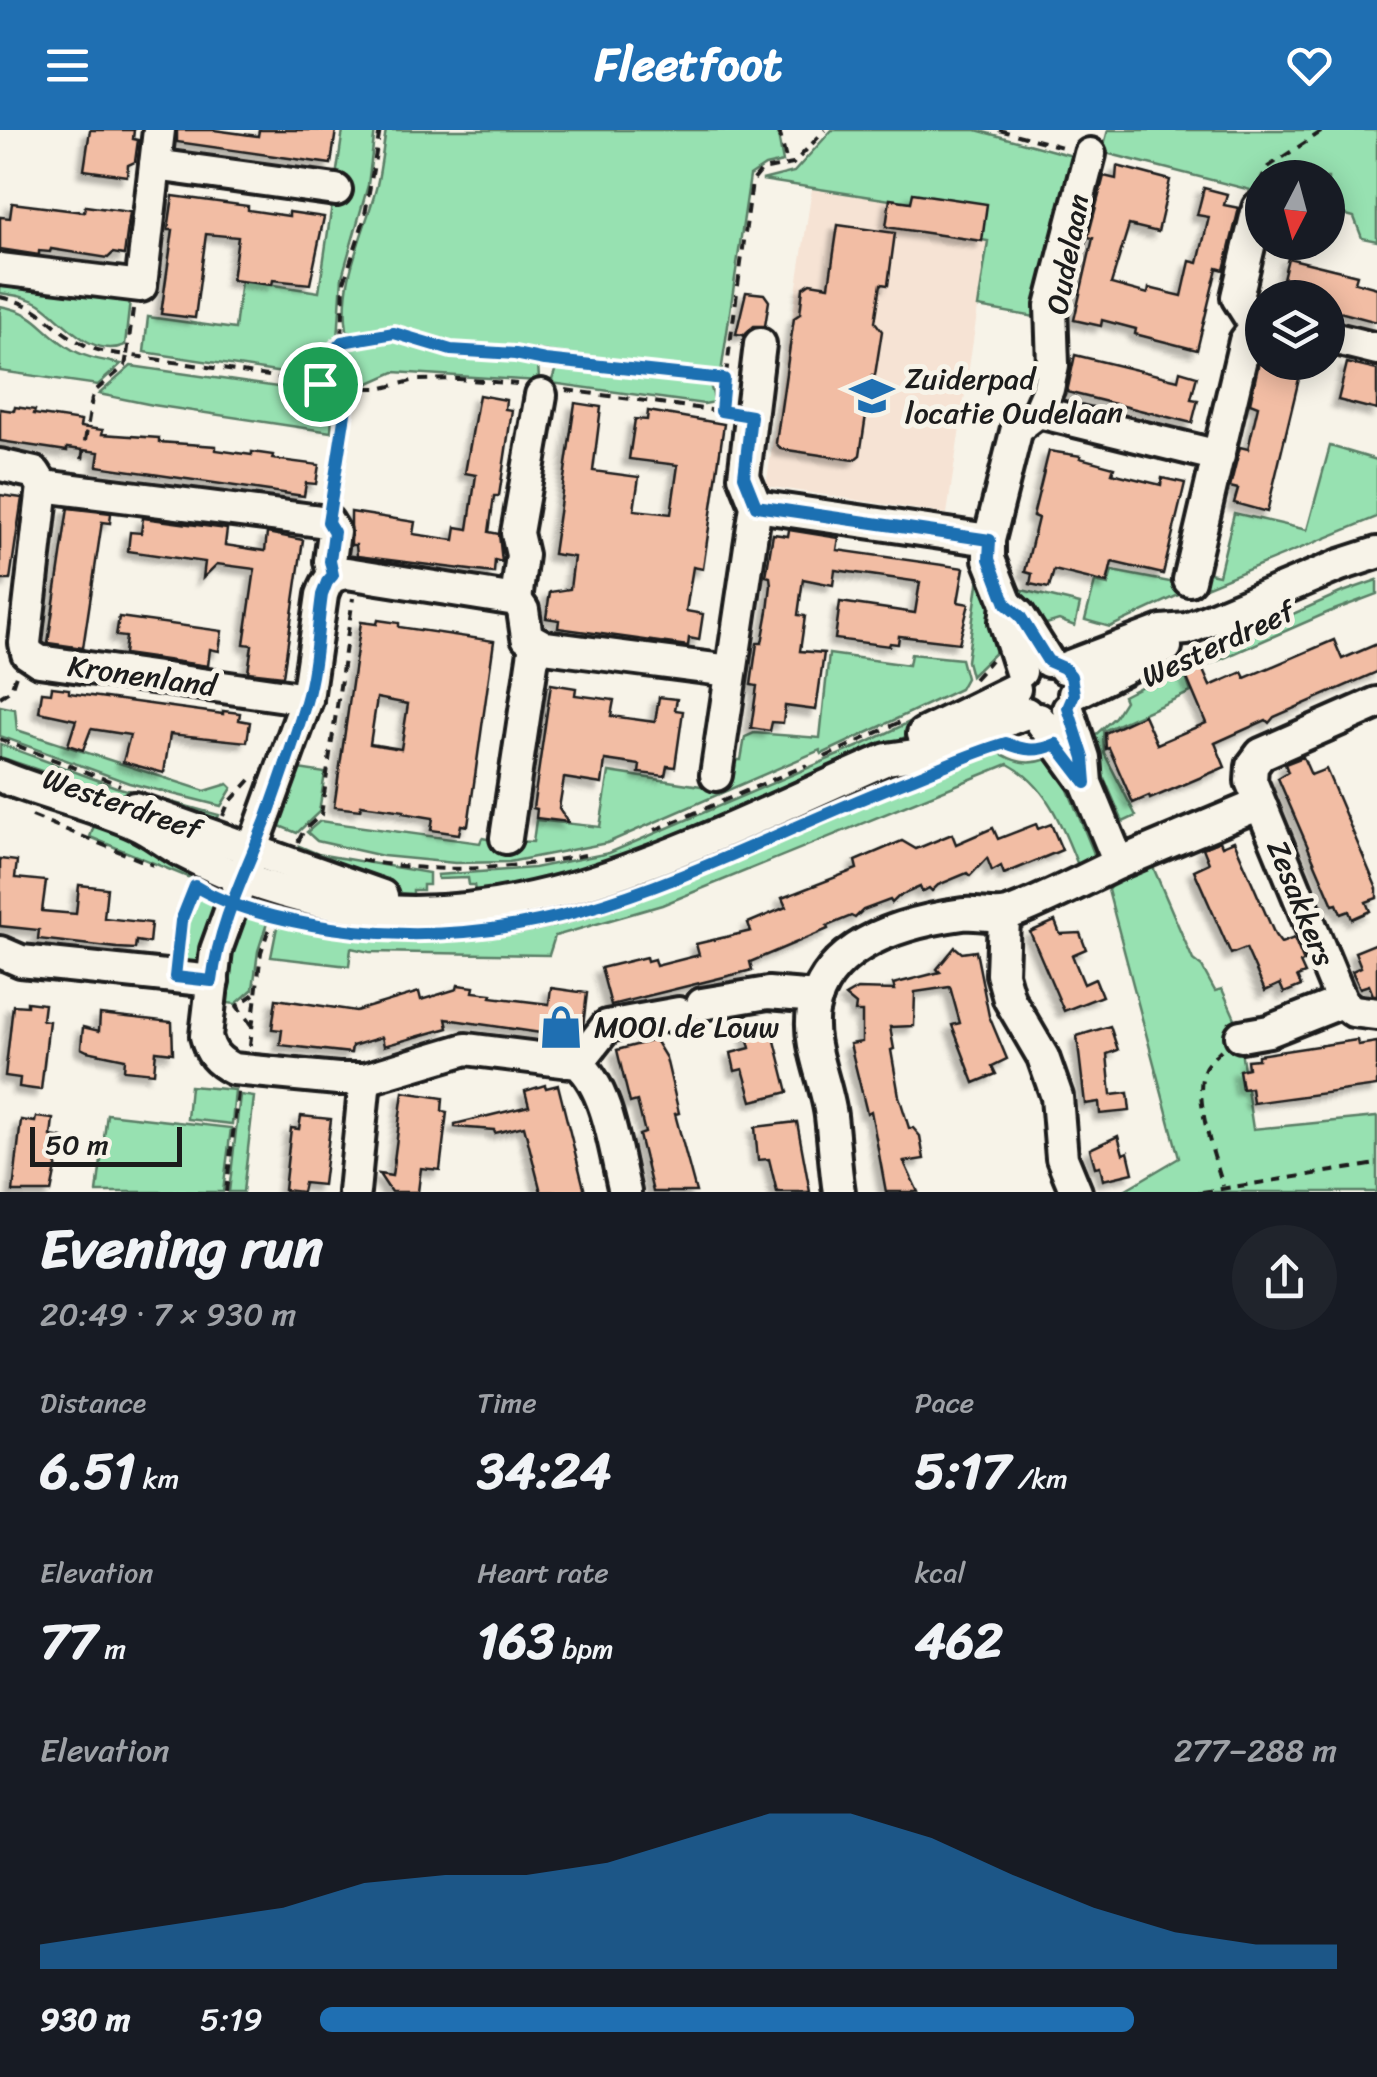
<!DOCTYPE html>
<html lang="en">
<head>
<meta charset="utf-8">
<style>
  :root { --surface:#171b24; --page:#20242c; --text:#f1f3f6; --muted:#9ea1a6; --accent:#1f6fb2 }
  body { margin:0; font-family:Sriracha,sans-serif; background:var(--page); color:var(--text); height:100vh; display:flex; flex-direction:column; font-size:38px; white-space:nowrap }
  * { box-sizing:border-box; margin:0 }
  p { font-size:32px; color:var(--muted) }
  .icon { flex:none; width:55px; height:55px; fill:none; stroke:currentColor; stroke-width:2; stroke-linecap:round; stroke-linejoin:round }
  .map { position:relative; height:1062px; overflow:hidden }
  .drawer { display:flex; flex-direction:column; background:var(--surface); flex:1 }
  .drawer>* { flex:none }
  .needle { width:65px; rotate:186deg }
  .tools { position:absolute; left:1245px; top:30px; display:grid; gap:20px }
  .tools a { display:grid; place-items:center; width:100px; height:100px; border-radius:50%; background:var(--surface); box-shadow:0 5px 25px #0003; font-size:50px }
  .scale { position:absolute; left:30px; bottom:25px; width:152px; box-sizing:border-box; padding-left:10px; border:5px solid #1c1c1c; border-top:0; font-size:28px; line-height:35px; white-space:nowrap; color:#1c1c1c; -webkit-text-stroke:8px #f7f3e8; paint-order:stroke }
  .pin { position:absolute; display:grid; place-items:center; width:85px; height:85px; color:#fff; margin:-42px; border:5px solid #fff; border-radius:50%; box-shadow:0 2px 10px #0007 }
  .round { display:grid; place-items:center; flex:none; width:105px; height:105px; border-radius:52px; background:var(--page) }
  .summary { display:flex; align-items:center; justify-content:space-between; height:170px; padding:0 40px }
  h1 { font-size:55px; font-weight:700; line-height:75px }
  .figures { display:grid; grid-template-columns:repeat(3,1fr); gap:15px; height:170px; padding:10px 40px }
  .figures div { display:grid; align-content:center }
  .figures b { font-size:50px; font-weight:700 }
  .figures small { font-size:28px; font-weight:400 }
  .figures p { font-size:28px }
  .chart { height:280px; padding:20px 40px }
  .chart p { display:flex; justify-content:space-between }
  .chart svg { width:100%; height:180px; margin-top:10px; fill:var(--accent); opacity:.7 }
  ul { padding:0 40px; list-style:none; font-size:32px }
  li { display:grid; grid-template-columns:160px 120px 1fr; align-items:center; height:75px }
  li i { height:25px; border-radius:12px; background:var(--accent) }
  header { display:flex; justify-content:space-between; align-items:center; height:130px; padding:0 40px; background:var(--accent); color:#fff; font-size:45px; font-weight:700 }
  .map>svg:first-child { display:block }
</style>
</head>
<body>
<header><svg class="icon" aria-label="menu" viewBox="0 0 24 24"><path d="M4 6h16M4 12h16M4 18h16"/></svg>Fleetfoot<svg class="icon" aria-label="heart" viewBox="0 0 24 24"><path d="M12 20l-8-8c-3-5 5-10 8-4 3-6 11-1 8 4z"/></svg></header>
<div class="map">
<svg width="1377" height="1062" viewBox="0 0 1377 1062">
  <defs>
    <filter id="shadow"><feDropShadow dx="-6" dy="6" stdDeviation="2.5" flood-color="#0004"/></filter>
  </defs>
  <rect width="100%" height="100%" fill="#f7f3e8"/>
  <filter id="ink" filterUnits="userSpaceOnUse"><feTurbulence type="fractalNoise" baseFrequency=".01" numOctaves="2"/><feDisplacementMap in="SourceGraphic" scale="20" xChannelSelector="R" yChannelSelector="G"/><feConvolveMatrix kernelMatrix="1 2 1 2 8 2 1 2 1" color-interpolation-filters="sRGB"/></filter>
  <g filter="url(#ink)">
    <!-- built -->
    <path fill="#f6e3d4" d="M812 59 904 72 900 98 988 111 947 384 766 356Z"/>
    <!-- green -->
    <g fill="#97e1b1" stroke="#5a7e66" stroke-width="2.5">
      <path d="M343 0H375L368 55 342 147 338 210 325 222 316 248 144 222 148 187 235 199 241 150 319 162Z"/>
      <path d="M386 0H777L783 32 765 36 750 46 721 243 711 245 543 221 468 217 396 199 353 205 347 200C339 149 365 103 377 55 381 37 383 18 386 0Z"/>
      <path d="M832 0H976L1076 27 1041 188 978 177 988 111 899 97 903 72 762 50 794 42Z"/>
      <path d="M1108 0H1377V111L1362 108 1354 87 1328 80V48H1262V63L1102 22Z"/>
      <path d="M0 153 127 166 130 170 125 215C91 229 65 191 40 174 28 167 14 165 0 163Z"/>
      <path d="M0 176C39 183 39 199 68 217 84 228 102 230 121 234L98 255 0 241Z"/>
      <path d="M397 206 446 222 538 232 539 251 394 242 365 255 350 256 323 248 331 230 346 213Z"/>
      <path d="M557 235 709 251 715 272 704 274 551 253Z"/>
      <path d="M131 236 333 265 331 302 153 275 99 264Z"/>
      <path d="M1330 316 1377 330V387L1201 459 1205 442 1219 445 1234 383 1307 400Z"/>
      <path d="M981 433 1003 515 971 546 967 531Z"/>
      <path d="M1112 441 1196 457 1110 497 1085 490 1095 452 1108 455Z"/>
      <path d="M1377 450V464L1329 482 1185 545 1191 562 1103 601 1104 623 1136 686 1123 692 1093 622V607L1115 587 1125 571 1123 566 1219 517 1340 463Z"/>
      <path d="M1018 459 1080 474 1075 496 1059 490 1043 495 1027 476Z"/>
      <path d="M829 524 909 535 911 524 961 529 966 548 960 559 822 624 820 620 607 713 509 732 455 733 383 726 317 711 307 702 320 691 480 713 482 708 513 714 515 711 533 712 536 690 600 697 609 642 721 659 727 630H741L745 607 754 603 820 608Z"/>
      <path d="M970 563 975 573 843 637 578 746 475 761 474 755H469L468 748 438 749 437 745 534 738 609 723 864 614Z"/>
      <path d="M0 576 15 579 17 600 205 661 228 654 232 658 221 676 129 653 0 606Z"/>
      <path d="M988 602 993 615C914 644 837 675 760 709 694 737 626 770 555 786 463 807 368 804 276 783L282 766 445 787Z"/>
      <path d="M0 614 116 657 219 685 214 699 0 627Z"/>
      <path d="M997 621C1013 632 1028 636 1047 629L1060 640 1097 731 1079 738C1063 698 1048 655 1008 634L662 775 555 806 549 825 370 822 351 818 349 836 271 827 278 792C369 812 466 817 558 795 617 781 673 755 729 732 818 694 905 654 997 621Z"/>
      <path d="M292 638 325 643 319 682 297 703 272 693Z"/>
      <path d="M95 693 200 735 195 750 90 707Z"/>
      <path d="M299 716 318 724 429 743V755H423V760H413V764L385 762 295 730Z"/>
      <path d="M1142 733 1144 740 1153 737 1193 830 1202 837 1215 861 1222 859 1237 893 1253 999 1377 987V1062H1121L1179 1028 1108 760 1110 757 1105 756Z"/>
      <path d="M195 762 223 773 206 832 177 843 183 792Z"/>
      <path d="M238 778 268 790 258 821 253 859 236 874 218 872Z"/>
      <path d="M190 956 235 960 232 994 187 989Z"/>
      <path d="M240 965 254 967 243 1062H229Z"/>
      <path d="M107 984 231 998 223 1062H97Z"/>
    </g>
    <!-- building -->
    <g fill="#f2bda4" stroke="#1c1c1c" stroke-width="2.5" fill-rule="evenodd" filter="url(#shadow)">
      <path d="M90 0H134L133 9 138 10 135 32 128 35 127 46 84 40Z"/>
      <path d="M177 0H214L258 6 259 0H336L331 34 177 12Z"/>
      <path d="M1117 36 1170 50 1158 102 1129 95 1111 154 1148 164 1149 158 1182 166 1190 131 1198 133 1209 87 1197 85 1204 58 1227 64 1224 75 1239 78 1224 140 1217 138 1197 220 1135 204 1136 199 1102 190 1101 196 1074 190 1093 108 1088 107 1104 46 1116 49Z"/>
      <path d="M913 63 987 74 982 111 886 97 890 69 911 72Z"/>
      <path d="M173 66 248 76V80L289 86V82L324 87 310 154 273 150 272 155 232 150 238 107 206 104 195 188 161 184 173 100H168Z"/>
      <path d="M12 73 84 82 85 76 130 82 124 125 113 123 108 128 51 119 50 122 39 121V125L0 119V87L10 88Z"/>
      <path d="M838 95 895 103 888 155 881 154 875 192 882 201 875 245H872L860 325 854 330 781 319 776 313 794 188 800 184 803 158 810 153 829 156Z"/>
      <path d="M1288 128 1357 145 1355 152 1377 158V192L1328 179V168H1293L1294 164 1280 161Z"/>
      <path d="M746 162 764 164 769 171 765 196H754L744 205 736 204Z"/>
      <path d="M1075 225 1178 250 1180 241 1197 246 1191 269 1198 270 1192 293 1067 262Z"/>
      <path d="M1259 232H1303L1267 382 1234 373 1238 359 1230 357 1240 317 1248 319 1258 276 1250 273Z"/>
      <path d="M1347 233 1377 240V280L1338 270Z"/>
      <path d="M479 265 506 270 505 279 512 280 499 366H494L489 402 499 404 502 432 495 430 494 443 357 426 356 415H351V382L415 392 413 404 454 410 456 397 468 399 476 345 465 343Z"/>
      <path d="M575 273 601 277 593 341 639 347 634 380 671 384 678 335 629 329 635 289 647 290 648 281 724 294 703 439 693 437 686 481 703 484 699 510 689 508 688 516 558 498 559 490 546 488 550 462 570 459 574 427 553 424Z"/>
      <path d="M15 277 35 280 34 284 81 291 80 297 103 300 102 304 159 308V312L216 316V320L252 325V322L273 325 272 329 319 335 316 354 306 353 304 366 97 336 99 322 67 318V321L0 311V279L14 281Z"/>
      <path d="M1049 321 1081 326 1080 328 1114 337 1112 343 1161 355 1162 348 1185 353 1163 444 1112 432 1107 453 1054 440 1049 458 1030 454 1032 444 1025 442 1038 388 1033 386Z"/>
      <path d="M0 365 22 368 10 450H0Z"/>
      <path d="M68 378 111 383 110 393 102 392 83 518 48 513Z"/>
      <path d="M143 388 227 399 225 415 265 421 267 403 303 410 283 546 248 542 252 515 244 514 255 439 217 434 203 448 205 432 128 421 130 402 141 403Z"/>
      <path d="M789 400 839 408 837 420 964 438 958 472 969 474 959 513 899 506 898 514 890 513 889 516 835 509 840 472 915 483 920 452 835 440 833 455 803 449 798 485 805 486 800 521 824 523 816 580 785 576 783 593 772 592 770 601 751 598 757 556 751 555 757 513H762L768 481 771 455 770 447 766 446 773 404 788 406Z"/>
      <path d="M119 487 222 501 219 521 210 519 208 536 124 524 126 507 116 506Z"/>
      <path d="M378 490 399 493V497L494 511 468 696 461 695 459 704 431 700 433 688 403 683 404 681 361 675 360 680 334 677 361 492 377 494ZM377 568 408 574 401 619 370 614Z"/>
      <path d="M1334 510 1342 529 1377 514V542L1274 587 1269 593 1266 590 1215 613 1225 637 1150 669 1149 666 1133 673 1109 618 1106 619 1105 603 1144 585 1157 614 1206 593 1186 546 1202 538 1210 556 1242 542 1245 548Z"/>
      <path d="M551 554 576 558 575 565 614 570 611 586 655 592 659 567 677 569 675 580 683 581 675 637 667 636 665 646 639 643 640 635 605 630 602 654 564 648 559 678 568 692 536 688 537 679 533 678Z"/>
      <path d="M52 557 69 559V563L223 584V581L240 583 239 590 250 592 247 612 170 604 164 643 123 632 130 605 91 599 83 620 68 615 76 590 39 582 42 562 51 563Z"/>
      <path d="M1303 627 1311 645 1326 639 1377 759V768L1366 772 1370 781 1352 789 1349 781 1341 784 1337 774 1333 775 1278 648 1288 642 1285 634Z"/>
      <path d="M1036 694 1038 699 1051 694 1062 720 1004 744 1001 736 992 741 987 728 970 746 967 743 938 755 932 761 929 758 922 762 920 757 899 766 892 773 890 770 863 780 855 788 851 786 827 796 828 799 750 832 752 840 611 875 601 838 646 827 647 831 654 829 656 836 699 825 696 814 751 801 748 793 786 777 782 768 857 739 855 731 902 711 916 719 952 704 956 714 993 698 998 709Z"/>
      <path d="M1220 711 1222 716 1234 711 1275 805 1281 813 1294 808 1304 832 1300 833 1305 844 1297 847 1301 856 1284 863 1280 854 1265 861 1246 818 1231 824 1194 740 1209 733 1203 718Z"/>
      <path d="M0 729 17 731 15 748 46 751 42 781 76 784 79 755 107 758 104 788 151 793 149 813 136 811 135 819 117 818 38 809 39 800 0 796Z"/>
      <path d="M1055 791 1060 804 1080 803 1086 819 1072 825 1084 854 1095 849 1102 866 1064 881 1030 802Z"/>
      <path d="M1377 813V865H1373L1369 855 1360 858 1352 841 1361 837 1355 822Z"/>
      <path d="M955 817 962 823 976 821 989 886 1007 929 992 936 996 944 974 953 952 895 960 893 950 857 915 862 914 896 890 897 894 919 891 920 899 966 909 998H913L920 1006 924 1029 904 1032 918 1062H886L871 981 867 983 850 914 862 912V882H855L856 875 845 866 857 859 895 860 893 854 940 842 937 839Z"/>
      <path d="M458 855 474 857 473 862 492 864 491 867 549 874 551 858 587 863 583 896 574 908 446 889 448 898 384 916 382 907 352 916 351 923 280 915 282 900 272 899 276 869 356 881 419 862 421 870 457 859Z"/>
      <path d="M27 872 44 874 42 890 49 891 41 960 19 957 20 948 5 946 13 875 27 876Z"/>
      <path d="M100 884 172 892 173 923 156 921 154 943 124 940 125 929 87 921 81 918 83 897 99 901Z"/>
      <path d="M771 895 788 962 752 971 743 939 735 941 731 923 750 918 746 902Z"/>
      <path d="M1110 896 1118 920 1107 924 1111 965 1128 963 1130 981 1100 984 1099 972 1085 974 1077 906Z"/>
      <path d="M655 910 666 928 679 983 675 984 696 1062H653L639 1005 645 1003 637 971 630 973 617 920Z"/>
      <path d="M1357 910 1358 915 1377 912V956L1253 973 1251 958 1242 959 1239 940 1248 938 1247 930 1258 929V925Z"/>
      <path d="M545 955 546 958 558 955 585 1062H541L524 996 495 1003 494 1000 455 997V994L529 976 525 961Z"/>
      <path d="M403 962 443 968 442 981 447 982 440 1040 421 1038 418 1062H391L379 1044 392 1046Z"/>
      <path d="M301 986 331 989 323 1055 304 1053 302 1062 284 1060 291 998 299 999Z"/>
      <path d="M36 987 53 989 51 1006 62 1008 51 1062H13L21 990 35 992Z"/>
      <path d="M797 992 810 1062H777L769 1029 758 1030 755 997Z"/>
      <path d="M1118 1006 1123 1024 1128 1022 1133 1043 1103 1050 1100 1036 1095 1037 1090 1019Z"/>
    </g>
    <g fill="none" stroke-linecap="round" stroke-linejoin="round">
      <!-- minor casing -->
      <g stroke="#1c1c1c" stroke-width="38">
        <g id="minor">
          <path d="M155 35 336 60"/>
          <path d="M0 139 141 156 159 0"/>
          <path d="M1256 197 1237 167 1258 78"/>
          <path d="M1328 207 1377 219"/>
          <path d="M1038 282 1219 326"/>
          <path d="M0 335 35 343 43 356 25 513 27 523 39 531 307 569"/>
          <path d="M43 356 328 392 334 402 330 431 333 445"/>
          <path d="M756 376 989 410"/>
          <path d="M1189 450 1245 211 1256 197 1262 195"/>
          <path d="M516 470 522 425 517 403 541 265"/>
          <path d="M1007 474 1019 485 1048 531"/>
          <path d="M1064 538 1162 501 1187 499 1340 435 1377 423"/>
          <path d="M1021 542 1005 492 1007 474 989 429V410L1017 298 1038 282 1048 259 1053 235 1051 176 1090 24"/>
          <path d="M1074 564 1166 517"/>
          <path d="M1377 573 1261 624 1252 636 1251 651 1342 872 1353 881 1377 884"/>
          <path d="M1068 579 1084 628 1086 653 1119 733 1260 674"/>
          <path d="M1039 589 1081 647"/>
          <path d="M923 604 1015 559"/>
          <path d="M716 645 756 376 744 346 760 214"/>
          <path d="M0 646C44 665 92 674 136 694 152 701 166 713 181 721 222 743 272 760 317 771 514 818 711 705 887 629L921 624 1026 583"/>
          <path d="M134 678 382 766"/>
          <path d="M506 708 535 514"/>
          <path d="M1004 786 1002 844 1009 869 1043 927 1057 967 1062 1028 1076 1062"/>
          <path d="M0 822 21 831 213 851"/>
          <path d="M702 874 768 863 817 867"/>
          <path d="M1241 906 1269 901 1342 872"/>
          <path d="M578 933 607 896 679 883"/>
          <path d="M354 1062 365 949"/>
          <path d="M625 1062C615 1023 609 960 578 933L466 919 365 949H338L233 939C217 931 210 923 206 906L216 820 307 569 322 465C327 450 331 445 347 443L516 470 523 480 527 507 545 517 730 541"/>
          <path d="M839 1062C835 1037 834 1011 831 986 827 953 807 914 813 881 826 813 904 792 963 784 977 782 994 788 1008 784 1046 770 1083 750 1119 733"/>
        </g>
      </g>
      <!-- path -->
      <g stroke="#1c1c1c" stroke-width="4" stroke-dasharray="10 8" stroke-linecap="butt">
        <path d="M779 0 787 34"/>
        <path d="M999 0 1066 18"/>
        <path d="M1259 53 1268 37 1324 0"/>
        <path d="M0 167C47 177 45 194 81 213 95 221 111 223 127 225L125 236 95 261 92 268 81 336"/>
        <path d="M133 179 127 225 349 258H383L416 250 459 249 517 254"/>
        <path d="M342 211 394 203 451 220 515 223 685 247 724 249"/>
        <path d="M320 253 325 229 342 211 344 152 364 90 380 0"/>
        <path d="M566 260 725 282"/>
        <path d="M721 281 752 52 762 40 793 34 825 0"/>
        <path d="M332 367 349 258"/>
        <path d="M974 549 991 530"/>
        <path d="M0 567 11 560 16 545"/>
        <path d="M0 609 120 655"/>
        <path d="M825 627 902 591"/>
        <path d="M32 686 153 735"/>
        <path d="M223 686 228 674 250 650"/>
        <path d="M655 700 807 635"/>
        <path d="M298 712 304 700 321 685 353 468"/>
        <path d="M361 730C437 745 510 739 585 725"/>
        <path d="M178 823 181 791 195 755"/>
        <path d="M252 896 237 876 254 864"/>
        <path d="M250 916 261 822 274 783"/>
        <path d="M1221 920C1216 925 1208 932 1205 938 1192 966 1215 1028 1223 1056"/>
        <path d="M226 1062 238 962"/>
        <path d="M1202 1062 1377 1034"/>
      </g>
      <!-- minor -->
      <use href="#minor" stroke="#f7f3e8" stroke-width="30"/>
    </g>
  </g>
  <g fill="none" stroke-linecap="round" stroke-linejoin="round" filter="url(#ink)">
    <!-- route casing -->
    <g stroke="#fff" stroke-width="20">
      <path id="route" d="M320 254 349 258 328 392 334 402 330 431 333 445 327 452 322 465C317 500 316 538 306 572 294 611 280 651 266 690 245 743 219 794 212 851L175 847 181 791 195 756C237 782 307 796 355 801 570 824 722 721 914 648 944 636 975 622 1006 613 1025 621 1038 622 1056 614L1086 653 1084 628 1068 578 1074 564 1071 546 1064 538 1048 531 1020 486 1006 474 989 429 990 410 756 376 744 346 751 286 721 281 724 249 545 230 515 224 451 220 394 203 342 212 325 229 320 254"/>
    </g>
    <!-- route -->
    <use href="#route" stroke="#1f6fb2" stroke-width="12"/>
  </g>
  <!-- icons -->
  <defs>
    <g id="school-bare" transform="scale(3.45)"><path d="M0-5L7-2L0 1L-7-2ZM-4 1L0 2.5L4 1V4Q0 6-4 4Z" fill="#1f6fb2" stroke="#f7f3e8" stroke-width="2.5" paint-order="stroke"/></g>
    <g id="shop-bare" transform="scale(3.45)"><path d="M-5-2.5h2.3a2.7 3.5 0 0 1 5.4 0H5L5.5 6h-11ZM-1.5-2.5h3a1.5 2.3 0 0 0-3 0Z" fill="#1f6fb2" stroke="#f7f3e8" stroke-width="2.5" paint-order="stroke"/></g>
  </defs>
  <g fill-rule="evenodd">
    <use href="#school-bare" x="872" y="266"/>
    <use href="#shop-bare" x="561" y="897"/>
  </g>
  <g text-anchor="middle" stroke-width="10" stroke-linejoin="round" paint-order="stroke">
    <!-- street labels -->
    <g font-size="30" fill="#1c1c1c" stroke="#f7f3e8">
      <text transform="translate(1068 124) rotate(-79)" y="10">Oudelaan</text>
      <text transform="translate(1218 514) rotate(-25)" y="10">Westerdreef</text>
      <text transform="translate(142 546) rotate(8)" y="10">Kronenland</text>
      <text transform="translate(122 674) rotate(19)" y="10">Westerdreef</text>
      <text transform="translate(1301 773) rotate(68)" y="10">Zesakkers</text>
    </g>
    <!-- poi labels -->
    <g font-size="30" fill="#1c1c1c" stroke="#f7f3e8" text-anchor="start">
      <text x="905" y="259">Zuiderpad<tspan x="905" dy="34">locatie Oudelaan</tspan></text>
      <text x="594" y="907">MOOI de Louw</text>
    </g>
  </g>
</svg>
<div class="tools">
<a><svg class="needle" viewBox="-14 -14 28 28"><path d="M0-13l5 13h-10z" fill="#e53935"/><path d="M0 13l5-13h-10z" fill="#9ea1a6"/></svg></a>
<a><svg class="icon" aria-label="layers" viewBox="0 0 24 24"><path d="M12 4l9 5-9 5-9-5zM3 14l9 5 9-5"/></svg></a>
</div>
<div class="scale">50 m</div>
<div class="pin" style="left:320px;top:254px;background:#1e9e55"><svg class="icon" aria-label="arrive" viewBox="0 0 24 24"><path d="M6 21V4h12l-3 4 3 4H6"/></svg></div>
</div>
<section class="drawer">
<div class="summary"><div><h1>Evening run</h1><p>20:49 · 7 × 930 m</p></div><a class="round"><svg class="icon" aria-label="share" viewBox="0 0 24 24"><path d="M12 15V3M7 8l5-5 5 5M5 13v7h14v-7"/></svg></a></div>
<div class="figures">
<div><p>Distance</p><b>6.51<small> km</small></b></div>
<div><p>Time</p><b>34:24</b></div>
<div><p>Pace</p><b>5:17<small> /km</small></b></div>
</div>
<div class="figures">
<div><p>Elevation</p><b>77<small> m</small></b></div>
<div><p>Heart rate</p><b>163<small> bpm</small></b></div>
<div><p>kcal</p><b>462</b></div>
</div>
<div class="chart"><p><span>Elevation</span>277–288 m</p>
<svg viewBox="0 0 160 44" preserveAspectRatio="none"><path d="M0 44V38L10 35L20 32L30 29L40 23L50 21L60 21L70 18L80 12L90 6L100 6L110 12L120 21L130 29L140 35L150 38L160 38V44z"/></svg>
</div>
<ul>
<li><b>930 m</b>5:19<i style="width:80%"></i></li>
</ul>
</section>
</body>
</html>
